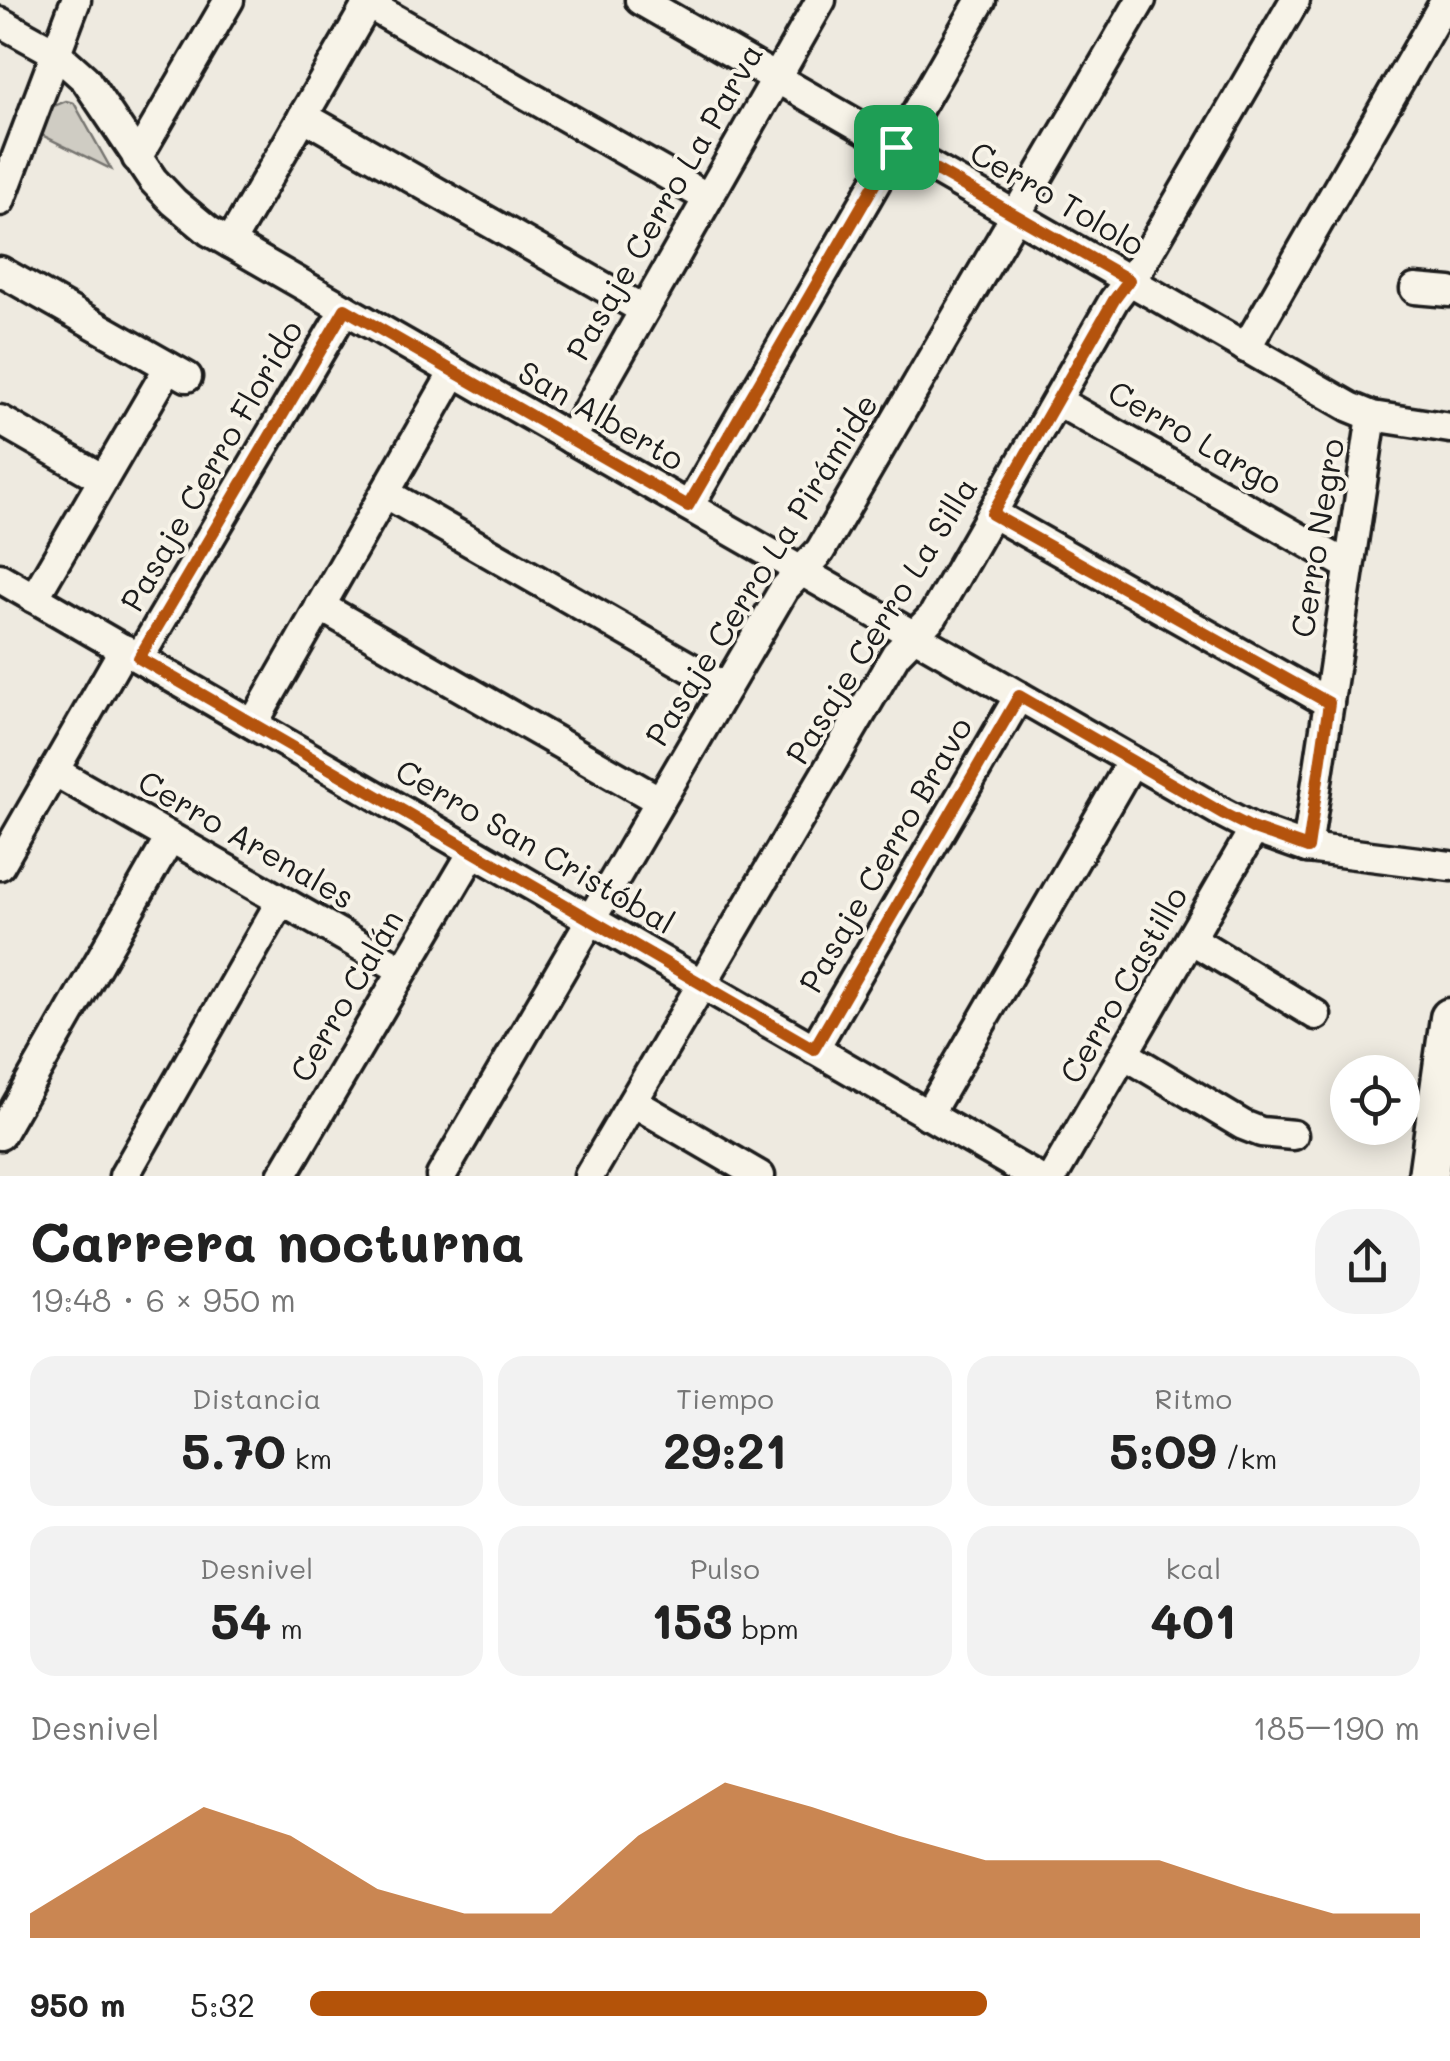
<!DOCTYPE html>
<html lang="es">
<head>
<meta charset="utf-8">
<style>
  :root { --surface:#fff; --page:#f2f2f2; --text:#222; --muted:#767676; --accent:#b45309 }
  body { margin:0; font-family:Mali,sans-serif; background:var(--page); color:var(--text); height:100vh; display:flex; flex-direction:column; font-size:38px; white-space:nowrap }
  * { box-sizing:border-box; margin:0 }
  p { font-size:32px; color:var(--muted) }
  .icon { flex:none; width:55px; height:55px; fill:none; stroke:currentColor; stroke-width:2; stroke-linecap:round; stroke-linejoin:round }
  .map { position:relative; height:1176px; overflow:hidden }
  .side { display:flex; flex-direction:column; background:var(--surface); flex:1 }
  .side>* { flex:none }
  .controls { position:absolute; left:1330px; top:1055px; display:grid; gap:20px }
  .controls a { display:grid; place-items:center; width:90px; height:90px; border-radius:50%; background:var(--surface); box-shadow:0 5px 25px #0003; font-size:50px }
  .pin { position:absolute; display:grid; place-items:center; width:85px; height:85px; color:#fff; margin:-42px; border-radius:20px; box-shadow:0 5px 15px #0006 }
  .round { display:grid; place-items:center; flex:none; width:105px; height:105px; border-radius:40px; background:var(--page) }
  .headline { display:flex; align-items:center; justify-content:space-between; height:170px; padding:0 30px }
  h1 { font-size:55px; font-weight:800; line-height:75px }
  .metrics { display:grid; grid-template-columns:repeat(3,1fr); gap:15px; height:170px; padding:10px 30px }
  .metrics div { display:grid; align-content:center; border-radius:25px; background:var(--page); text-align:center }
  .metrics b { font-size:50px; font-weight:800 }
  .metrics small { font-size:28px; font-weight:400 }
  .metrics p { font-size:28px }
  .chart { height:280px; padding:20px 30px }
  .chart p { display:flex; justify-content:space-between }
  .chart svg { width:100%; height:180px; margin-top:10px; fill:var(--accent); opacity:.7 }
  ul { padding:0 30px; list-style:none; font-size:32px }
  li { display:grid; grid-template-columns:160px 120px 1fr; align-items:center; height:75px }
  li i { height:25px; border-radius:12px; background:var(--accent) }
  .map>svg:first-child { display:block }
</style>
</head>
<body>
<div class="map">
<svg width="1450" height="1176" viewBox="0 0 1450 1176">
  <rect width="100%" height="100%" fill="#eeeae0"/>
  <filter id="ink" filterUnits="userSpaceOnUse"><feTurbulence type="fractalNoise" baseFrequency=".01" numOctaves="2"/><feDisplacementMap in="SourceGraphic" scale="20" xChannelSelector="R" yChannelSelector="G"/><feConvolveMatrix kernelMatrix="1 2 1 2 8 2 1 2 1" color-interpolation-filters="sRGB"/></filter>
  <g filter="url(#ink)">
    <!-- green -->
    <path fill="#cfccc3" stroke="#767470" stroke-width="2.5" d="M66 101 74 103 111 169 42 135 51 107Z"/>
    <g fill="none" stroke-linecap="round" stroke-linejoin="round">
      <!-- minor casing -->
      <g stroke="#1c1c1c" stroke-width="35">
        <g id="minor">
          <path d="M640 0 1350 407 1372 416 1450 428"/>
          <path d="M368 4 708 198"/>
          <path d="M0 22 56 53 85 79 153 180 174 202 209 231 1223 813 1254 829 1307 848 1450 866"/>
          <path d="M303 116 644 310"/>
          <path d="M137 158 229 0"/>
          <path d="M0 201 76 0"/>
          <path d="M230 243 370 0"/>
          <path d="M0 271 187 377"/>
          <path d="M1415 289 1450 292"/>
          <path d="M1246 348 1446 0"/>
          <path d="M1057 401 1349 566"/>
          <path d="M0 420 103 479"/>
          <path d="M571 439 821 0"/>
          <path d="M385 493 726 688"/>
          <path d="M689 506 981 0"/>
          <path d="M992 513 1329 703"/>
          <path d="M0 578 1034 1176"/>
          <path d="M34 598 169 367"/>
          <path d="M320 606 660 801"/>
          <path d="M139 658 345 309"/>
          <path d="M253 724 454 372"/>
          <path d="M54 771 403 970"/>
          <path d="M1307 848 1372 416"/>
          <path d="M0 865 124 649"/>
          <path d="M1191 939 1316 1015"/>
          <path d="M814 1049 1019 696"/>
          <path d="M1124 1054 1243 1125 1261 1132 1293 1135"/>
          <path d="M633 1102 760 1176"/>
          <path d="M928 1115 1132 761"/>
          <path d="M0 1135 170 838"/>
          <path d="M124 1176 281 901"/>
          <path d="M282 1176 473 852"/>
          <path d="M441 1176 784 589 820 551 1141 0"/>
          <path d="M589 1176 896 654 933 616 1114 300 1141 265 1295 0"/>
          <path d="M1053 1176 1254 829"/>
        </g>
      </g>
      <!-- secondary casing -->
      <g stroke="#1c1c1c" stroke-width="45">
        <path id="secondary" d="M1428 1176 1450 1018"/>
      </g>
      <!-- minor -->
      <use href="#minor" stroke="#f7f3e8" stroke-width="28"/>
      <!-- secondary -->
      <use href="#secondary" stroke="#f7f3e8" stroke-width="38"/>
    </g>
  </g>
  <g fill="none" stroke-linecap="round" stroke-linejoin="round" filter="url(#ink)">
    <!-- route casing -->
    <g stroke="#fff" stroke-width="20">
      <path id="route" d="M896 147 1129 280 1114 300 992 514 1329 703 1308 848 1254 829 1224 814 1019 696 814 1049 139 658 345 309 688 506Z"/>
    </g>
    <!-- route -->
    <use href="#route" stroke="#b45309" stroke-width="12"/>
  </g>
  <g text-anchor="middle" stroke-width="8" stroke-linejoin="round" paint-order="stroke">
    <!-- street labels -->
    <g font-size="32" fill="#1c1c1c" stroke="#f7f3e8">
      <text transform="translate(1057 199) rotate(30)" y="11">Cerro Tololo</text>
      <text transform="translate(665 202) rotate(-60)" y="11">Pasaje Cerro La Parva</text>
      <text transform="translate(601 416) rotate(30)" y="11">San Alberto</text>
      <text transform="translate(1195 438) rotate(30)" y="11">Cerro Largo</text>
      <text transform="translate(212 466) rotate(-60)" y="11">Pasaje Cerro Florido</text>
      <text transform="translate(1318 538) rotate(-81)" y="11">Cerro Negro</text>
      <text transform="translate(762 570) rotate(-58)" y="11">Pasaje Cerro La Pirámide</text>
      <text transform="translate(882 621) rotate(-58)" y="11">Pasaje Cerro La Silla</text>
      <text transform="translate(246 840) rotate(30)" y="11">Cerro Arenales</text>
      <text transform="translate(535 847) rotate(30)" y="11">Cerro San Cristóbal</text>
      <text transform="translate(886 855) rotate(-60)" y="11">Pasaje Cerro Bravo</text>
      <text transform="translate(1124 985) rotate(-60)" y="11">Cerro Castillo</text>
      <text transform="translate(347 996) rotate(-60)" y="11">Cerro Calán</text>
    </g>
  </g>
</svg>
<div class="controls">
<a><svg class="icon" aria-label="locate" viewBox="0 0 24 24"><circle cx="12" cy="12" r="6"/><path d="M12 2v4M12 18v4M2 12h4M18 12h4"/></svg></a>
</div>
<div class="pin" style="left:896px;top:147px;background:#1e9e55"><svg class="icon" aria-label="arrive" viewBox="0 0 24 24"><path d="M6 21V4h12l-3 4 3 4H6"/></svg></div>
</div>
<section class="side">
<div class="headline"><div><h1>Carrera nocturna</h1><p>19:48 · 6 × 950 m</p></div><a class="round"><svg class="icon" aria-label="share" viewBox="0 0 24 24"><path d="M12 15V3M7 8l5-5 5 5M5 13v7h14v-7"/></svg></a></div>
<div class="metrics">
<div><p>Distancia</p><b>5.70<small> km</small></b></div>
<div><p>Tiempo</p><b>29:21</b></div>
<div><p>Ritmo</p><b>5:09<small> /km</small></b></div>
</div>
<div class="metrics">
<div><p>Desnivel</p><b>54<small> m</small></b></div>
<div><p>Pulso</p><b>153<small> bpm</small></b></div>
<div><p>kcal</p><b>401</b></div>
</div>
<div class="chart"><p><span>Desnivel</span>185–190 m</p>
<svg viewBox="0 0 160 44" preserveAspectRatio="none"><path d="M0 44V38L10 25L20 12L30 19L40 32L50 38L60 38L70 19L80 6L90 12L100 19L110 25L120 25L130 25L140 32L150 38L160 38V44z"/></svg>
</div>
<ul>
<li><b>950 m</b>5:32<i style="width:61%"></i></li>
</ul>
</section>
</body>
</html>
